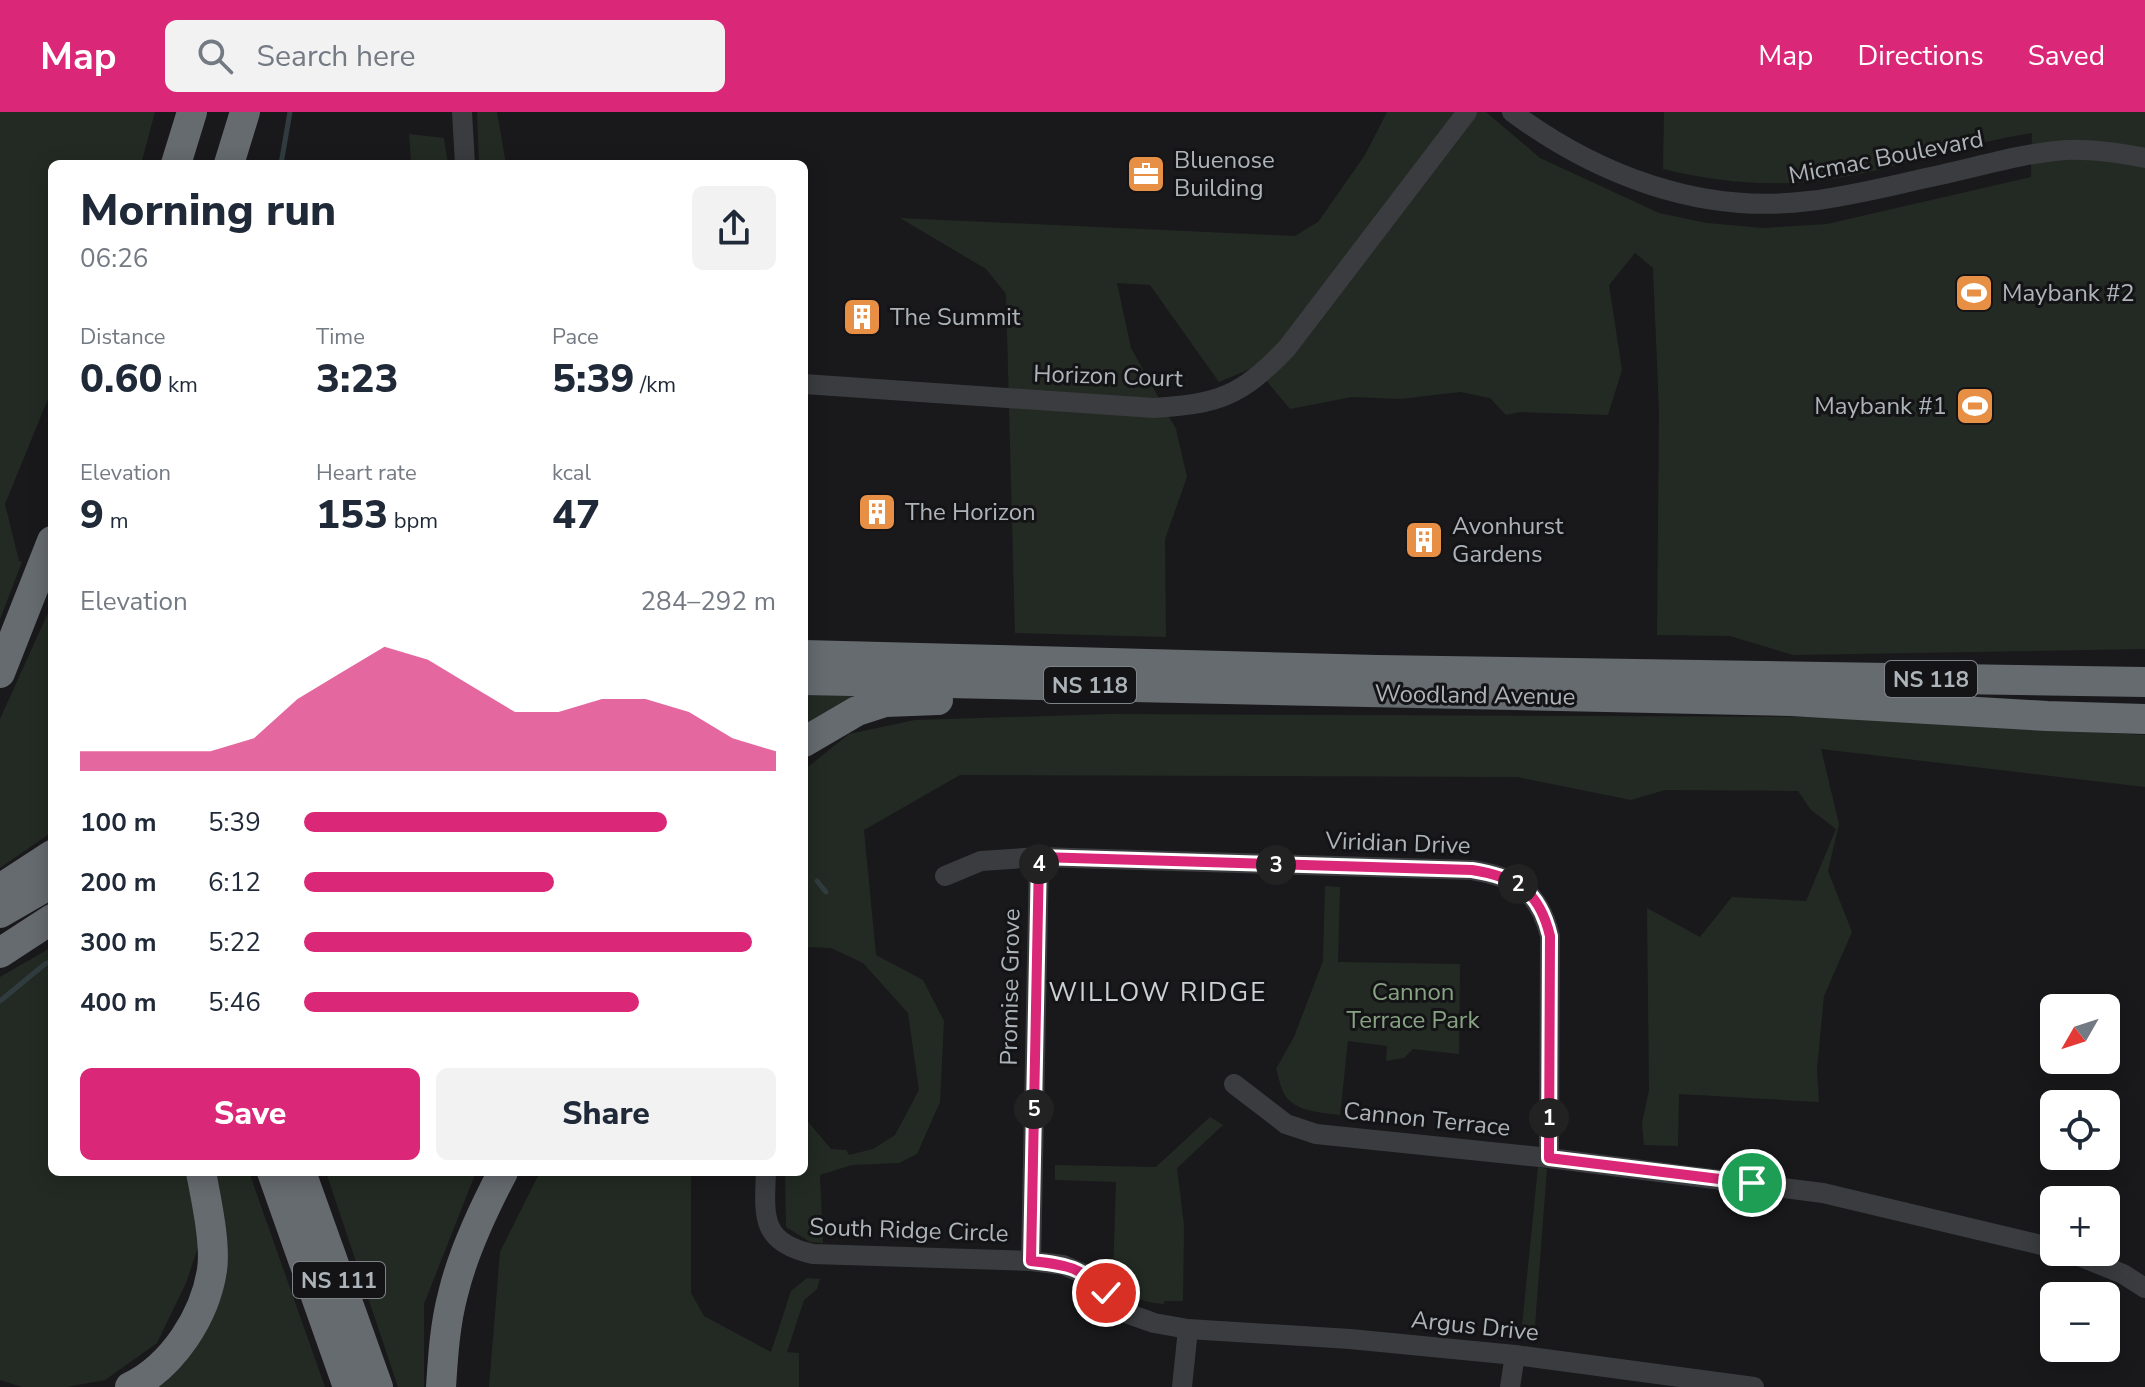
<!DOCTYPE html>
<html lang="en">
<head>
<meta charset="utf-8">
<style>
  :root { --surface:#fff; --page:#f2f2f3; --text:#1f2937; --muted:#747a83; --accent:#db2777 }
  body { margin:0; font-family:"Nunito Sans",sans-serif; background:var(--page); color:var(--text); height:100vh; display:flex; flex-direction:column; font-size:30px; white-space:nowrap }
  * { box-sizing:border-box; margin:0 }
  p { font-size:26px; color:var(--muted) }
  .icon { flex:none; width:44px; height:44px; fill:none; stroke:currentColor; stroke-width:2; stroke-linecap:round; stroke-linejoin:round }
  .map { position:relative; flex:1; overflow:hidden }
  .details { position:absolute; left:48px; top:48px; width:760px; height:1016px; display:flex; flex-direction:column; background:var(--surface); border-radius:12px; box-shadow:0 4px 20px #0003 }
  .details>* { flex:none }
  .needle { width:52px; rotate:231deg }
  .fabs { position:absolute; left:2040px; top:882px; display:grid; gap:16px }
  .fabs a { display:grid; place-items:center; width:80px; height:80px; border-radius:12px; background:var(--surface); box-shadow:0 4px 20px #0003; font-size:40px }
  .pin { position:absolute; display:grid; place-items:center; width:68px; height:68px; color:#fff; margin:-34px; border:4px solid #fff; border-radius:50%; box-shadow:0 2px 8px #0007 }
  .km { position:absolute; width:40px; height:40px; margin:-20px; border-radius:50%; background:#222; color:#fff; font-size:22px; line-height:40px; text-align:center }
  .round { display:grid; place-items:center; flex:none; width:84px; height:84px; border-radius:12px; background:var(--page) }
  .head { display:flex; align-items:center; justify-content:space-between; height:136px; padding:0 32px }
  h1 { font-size:44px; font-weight:800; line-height:60px }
  .stats { display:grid; grid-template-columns:repeat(3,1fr); gap:12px; height:136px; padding:8px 32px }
  .stats div { display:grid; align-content:center }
  .stats b { font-size:40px; font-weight:800 }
  .stats small { font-size:22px; font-weight:400 }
  .stats p { font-size:22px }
  .chart { height:224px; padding:16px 32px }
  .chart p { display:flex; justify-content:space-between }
  .chart svg { width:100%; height:144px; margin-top:8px; fill:var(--accent); opacity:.7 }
  .cta { display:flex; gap:16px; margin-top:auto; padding:16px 32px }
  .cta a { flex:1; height:92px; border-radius:12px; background:var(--accent); color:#fff; font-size:32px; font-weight:800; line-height:92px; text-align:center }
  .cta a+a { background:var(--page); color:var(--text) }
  ul { padding:0 32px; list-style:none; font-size:26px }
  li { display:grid; grid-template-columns:128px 96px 1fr; align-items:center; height:60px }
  li i { height:20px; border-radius:10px; background:var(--accent) }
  header { display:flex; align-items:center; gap:48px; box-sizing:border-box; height:112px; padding:0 40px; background:var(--accent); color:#fff }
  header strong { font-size:38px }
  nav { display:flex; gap:44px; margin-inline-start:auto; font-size:28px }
  .search { width:560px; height:72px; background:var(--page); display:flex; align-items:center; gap:20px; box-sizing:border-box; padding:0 28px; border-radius:12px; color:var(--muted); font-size:30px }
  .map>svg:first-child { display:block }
</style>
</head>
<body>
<header>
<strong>Map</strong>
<div class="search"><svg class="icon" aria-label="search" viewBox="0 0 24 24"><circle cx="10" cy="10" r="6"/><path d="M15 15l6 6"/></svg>Search here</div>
<nav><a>Map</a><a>Directions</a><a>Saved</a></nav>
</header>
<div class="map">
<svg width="2145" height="1275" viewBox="0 0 2145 1275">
  <rect width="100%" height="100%" fill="#19191b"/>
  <!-- green -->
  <g fill="#232a23">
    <path d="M0 0H155L141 52H52V277L5 392 19 449 22 450 0 507Z"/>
    <path d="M477 0H497L506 52H479Z"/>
    <path d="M1387 0H1486L1540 46 1659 101 1707 111 1763 116 1827 112 2031 65 2032 21C1959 32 1889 61 1816 69 1764 75 1714 69 1663 57L1664 0H2145V537L1793 543 1730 524 1657 523 1659 299 1653 156 1635 141 1609 173 1622 258 1608 303 1520 300 1506 303 1490 286 1460 280 1400 287 1352 285 1290 297 1255 255 1219 270 1150 173 1117 171 1131 236 1176 317 1187 365 1165 427 1166 525 1015 521 1006 182 986 157 900 106 1295 124 1318 110 1365 43Z"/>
    <path d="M409 22 444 26 448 52H411Z"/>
    <path d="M52 492V720L0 756V607Z"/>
    <path d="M804 571 858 579 804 626Z"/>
    <path d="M1109 602 1829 605 2145 623V675L1821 637 1839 712 1828 759 1852 820 1824 884 1817 957 1819 990 1679 982 1678 1034 1644 1033 1642 1011 1649 978 1647 796 1700 825 1732 785 1806 789 1836 717 1811 698 1798 679 1665 678 1631 688 1517 665 960 663 864 718 876 843 923 868 944 909 940 990 917 1042 899 1051 852 1053 820 1063 823 1131 810 1130 786 1115 785 1060H804V1005L831 1037 846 1038 849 1043 873 1037 895 1023 919 978 908 901 863 851 831 836 804 835V658L849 622 915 608Z"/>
    <path d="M1325 774 1340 775 1338 850 1460 852 1459 942 1413 937 1404 946 1386 949 1387 934 1348 929 1340 1003C1319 1000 1290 1000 1282 977 1279 971 1279 964 1276 957L1294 925 1323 849Z"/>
    <path d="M52 835V1060H199L205 1114 186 1171 157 1231 105 1268 67 1275H22L0 1268V865Z"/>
    <path d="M1210 1005 1223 1013 1177 1056 1184 1113 1183 1189H1164V1192C1136 1190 1131 1183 1113 1163L1116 1070 1055 1068V1053L1156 1055Z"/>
    <path d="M1538 1055 1547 1057 1534 1227 1521 1224Z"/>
    <path d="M209 1060H249L325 1275H145L199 1208Z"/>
    <path d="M326 1060H476L424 1192V1275H398Z"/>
    <path d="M540 1060H691V1181L704 1204 771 1240 791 1179 807 1166 820 1167 817 1177 804 1188 787 1240 799 1241V1275H489L500 1140Z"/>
  </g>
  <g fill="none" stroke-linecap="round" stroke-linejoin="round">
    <!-- stream -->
    <g stroke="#313c40" stroke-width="5">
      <path d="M281 52 290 0"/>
      <path d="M817 769 826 780"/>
      <path d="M0 889 45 852 52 849"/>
    </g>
    <!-- minor -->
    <g stroke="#3a3c3f" stroke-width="20">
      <path d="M462 0 465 52"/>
      <path d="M1512 0C1597 63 1701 103 1809 89 1853 84 1897 72 1940 63 1981 54 2024 41 2066 38 2093 37 2119 41 2145 46"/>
      <path d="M804 272 1154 296C1219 292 1241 284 1287 236L1467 0"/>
      <path d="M945 764 981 749 1039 745 1472 758C1516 765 1539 779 1550 824L1549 1046"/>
      <path d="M1234 972 1286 1012 1316 1022 1549 1046 1823 1081 2054 1136"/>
      <path d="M766 1060C764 1105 761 1131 813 1142L1031 1149 1063 1153 1089 1164 1126 1201 1154 1211 1188 1217 1350 1227 1515 1243 1754 1275"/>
      <path d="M2069 1140 2123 1162 2145 1176"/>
      <path d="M1031 1149 1039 745"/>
      <path d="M1182 1275 1188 1217"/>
      <path d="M1510 1275 1515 1243"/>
    </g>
    <!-- highway -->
    <g stroke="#666b70" stroke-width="30">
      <path d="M176 52 192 0"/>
      <path d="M229 52 245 0"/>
      <path d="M804 543 1377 558 2145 570"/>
      <path d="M0 561 52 429"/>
      <path d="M804 568 1791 589 2047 604 2145 607"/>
      <path d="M804 630 857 599 885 590 938 588"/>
      <path d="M0 777 52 743"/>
      <path d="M0 801 52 771"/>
      <path d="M0 841 52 807"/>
      <path d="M272 1060 348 1275"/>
      <path d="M301 1060 378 1275"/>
      <path d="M130 1275C173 1254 205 1204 212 1158 216 1132 206 1087 201 1060"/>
      <path d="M441 1275C443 1244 445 1212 453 1182 463 1140 483 1098 503 1060"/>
    </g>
  </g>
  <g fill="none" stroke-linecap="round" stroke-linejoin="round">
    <!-- route casing -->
    <g stroke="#fff" stroke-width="16">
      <path id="route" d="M1106 1181C1080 1154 1067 1153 1031 1149L1039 745 1472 758C1516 765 1539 778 1550 824L1549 1046 1752 1071"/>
    </g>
    <!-- route -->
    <use href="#route" stroke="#db2777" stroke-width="10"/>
  </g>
  <!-- icons -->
  <defs>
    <g id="office-square" transform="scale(2)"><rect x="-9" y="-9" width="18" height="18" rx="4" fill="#e78f44" stroke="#141416"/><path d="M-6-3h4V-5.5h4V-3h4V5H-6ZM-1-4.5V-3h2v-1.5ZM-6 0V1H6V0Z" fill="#fff"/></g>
    <g id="stadium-square" transform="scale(2)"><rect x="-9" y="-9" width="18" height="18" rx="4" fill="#e78f44" stroke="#141416"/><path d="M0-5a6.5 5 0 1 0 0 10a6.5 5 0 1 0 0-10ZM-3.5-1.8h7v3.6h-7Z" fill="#fff"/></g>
    <g id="building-square" transform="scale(2)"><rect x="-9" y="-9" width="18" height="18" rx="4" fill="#e78f44" stroke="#141416"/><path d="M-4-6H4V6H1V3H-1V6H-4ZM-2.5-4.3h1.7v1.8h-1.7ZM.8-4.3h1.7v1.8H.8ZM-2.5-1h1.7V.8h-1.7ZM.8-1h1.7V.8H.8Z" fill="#fff"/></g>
  </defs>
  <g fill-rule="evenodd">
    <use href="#office-square" x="1146" y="62"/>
    <use href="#stadium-square" x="1974" y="181"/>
    <use href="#building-square" x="862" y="205"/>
    <use href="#stadium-square" x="1975" y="294"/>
    <use href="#building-square" x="877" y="400"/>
    <use href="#building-square" x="1424" y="428"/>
  </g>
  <g text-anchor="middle" stroke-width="6" stroke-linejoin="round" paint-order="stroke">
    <!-- shield labels -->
    <g fill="#141416" stroke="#7e8388" stroke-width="2">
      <rect x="1885" y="549" width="92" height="36" rx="6"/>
      <rect x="1044" y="555" width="92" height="36" rx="6"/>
      <rect x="293" y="1150" width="92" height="36" rx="6"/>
    </g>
    <g font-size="22" font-weight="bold" fill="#acb3b9">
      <text x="1931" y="575">NS 118</text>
      <text x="1090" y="581">NS 118</text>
      <text x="339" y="1176">NS 111</text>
    </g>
    <!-- street labels -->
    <g font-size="24" fill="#acb3b9" stroke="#141416">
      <text transform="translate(1886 45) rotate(-11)" y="8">Micmac Boulevard</text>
      <text transform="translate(1108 264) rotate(2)" y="8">Horizon Court</text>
      <text transform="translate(1475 583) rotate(1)" y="8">Woodland Avenue</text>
      <text transform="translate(1398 731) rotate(2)" y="8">Viridian Drive</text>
      <text transform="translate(1010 875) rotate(-89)" y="8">Promise Grove</text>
      <text transform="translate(1427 1007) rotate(6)" y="8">Cannon Terrace</text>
      <text transform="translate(909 1118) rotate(2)" y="8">South Ridge Circle</text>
      <text transform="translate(1475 1214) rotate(6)" y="8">Argus Drive</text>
    </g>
    <!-- poi labels -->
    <g font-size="24" fill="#acb3b9" stroke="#141416" text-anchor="start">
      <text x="1174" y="56">Bluenose<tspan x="1174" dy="28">Building</tspan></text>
      <text x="2002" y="189">Maybank #2</text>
      <text x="890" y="213">The Summit</text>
      <text x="1947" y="302" text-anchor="end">Maybank #1</text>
      <text x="905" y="408">The Horizon</text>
      <text x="1452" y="422">Avonhurst<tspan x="1452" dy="28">Gardens</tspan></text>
    </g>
    <!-- park labels -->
    <g font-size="24" fill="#88a384" stroke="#141416">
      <text x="1413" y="888">Cannon<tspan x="1413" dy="28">Terrace Park</tspan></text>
    </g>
    <!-- neighbourhood labels -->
    <g font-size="26" letter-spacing="2" fill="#ccd1d6" stroke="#141416">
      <text x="1158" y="889">WILLOW RIDGE</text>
    </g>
  </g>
</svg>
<div class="fabs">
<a><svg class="needle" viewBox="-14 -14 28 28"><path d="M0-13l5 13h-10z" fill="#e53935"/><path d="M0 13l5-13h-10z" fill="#747a83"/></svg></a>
<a><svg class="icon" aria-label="locate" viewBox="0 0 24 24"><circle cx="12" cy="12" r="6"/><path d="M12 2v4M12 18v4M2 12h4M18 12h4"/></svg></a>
<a>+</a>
<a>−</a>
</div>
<div class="pin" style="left:1752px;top:1071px;background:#1e9e55"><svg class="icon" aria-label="arrive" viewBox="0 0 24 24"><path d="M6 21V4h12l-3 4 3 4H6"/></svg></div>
<div class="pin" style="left:1106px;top:1181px;background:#d93025"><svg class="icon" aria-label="check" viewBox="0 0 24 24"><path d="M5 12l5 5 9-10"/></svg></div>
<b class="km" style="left:1549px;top:1006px">1</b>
<b class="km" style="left:1518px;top:772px">2</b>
<b class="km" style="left:1276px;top:753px">3</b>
<b class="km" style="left:1039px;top:752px">4</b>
<b class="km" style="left:1034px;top:997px">5</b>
<section class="details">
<div class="head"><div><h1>Morning run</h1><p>06:26</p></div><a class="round"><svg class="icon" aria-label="share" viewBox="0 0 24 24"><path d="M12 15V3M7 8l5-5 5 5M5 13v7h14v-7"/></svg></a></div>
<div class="stats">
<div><p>Distance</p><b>0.60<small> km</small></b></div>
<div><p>Time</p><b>3:23</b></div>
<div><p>Pace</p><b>5:39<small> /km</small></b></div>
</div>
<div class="stats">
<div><p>Elevation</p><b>9<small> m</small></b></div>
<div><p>Heart rate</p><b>153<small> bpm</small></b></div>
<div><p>kcal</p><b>47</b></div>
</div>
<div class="chart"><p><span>Elevation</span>284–292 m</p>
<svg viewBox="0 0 160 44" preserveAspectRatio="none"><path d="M0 44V38L10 38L20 38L30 38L40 34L50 22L60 14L70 6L80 10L90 18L100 26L110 26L120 22L130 22L140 26L150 34L160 38V44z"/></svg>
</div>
<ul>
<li><b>100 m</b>5:39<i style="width:77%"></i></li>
<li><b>200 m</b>6:12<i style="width:53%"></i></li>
<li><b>300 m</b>5:22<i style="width:95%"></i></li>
<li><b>400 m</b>5:46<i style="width:71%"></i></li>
</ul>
<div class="cta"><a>Save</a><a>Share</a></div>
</section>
</div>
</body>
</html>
